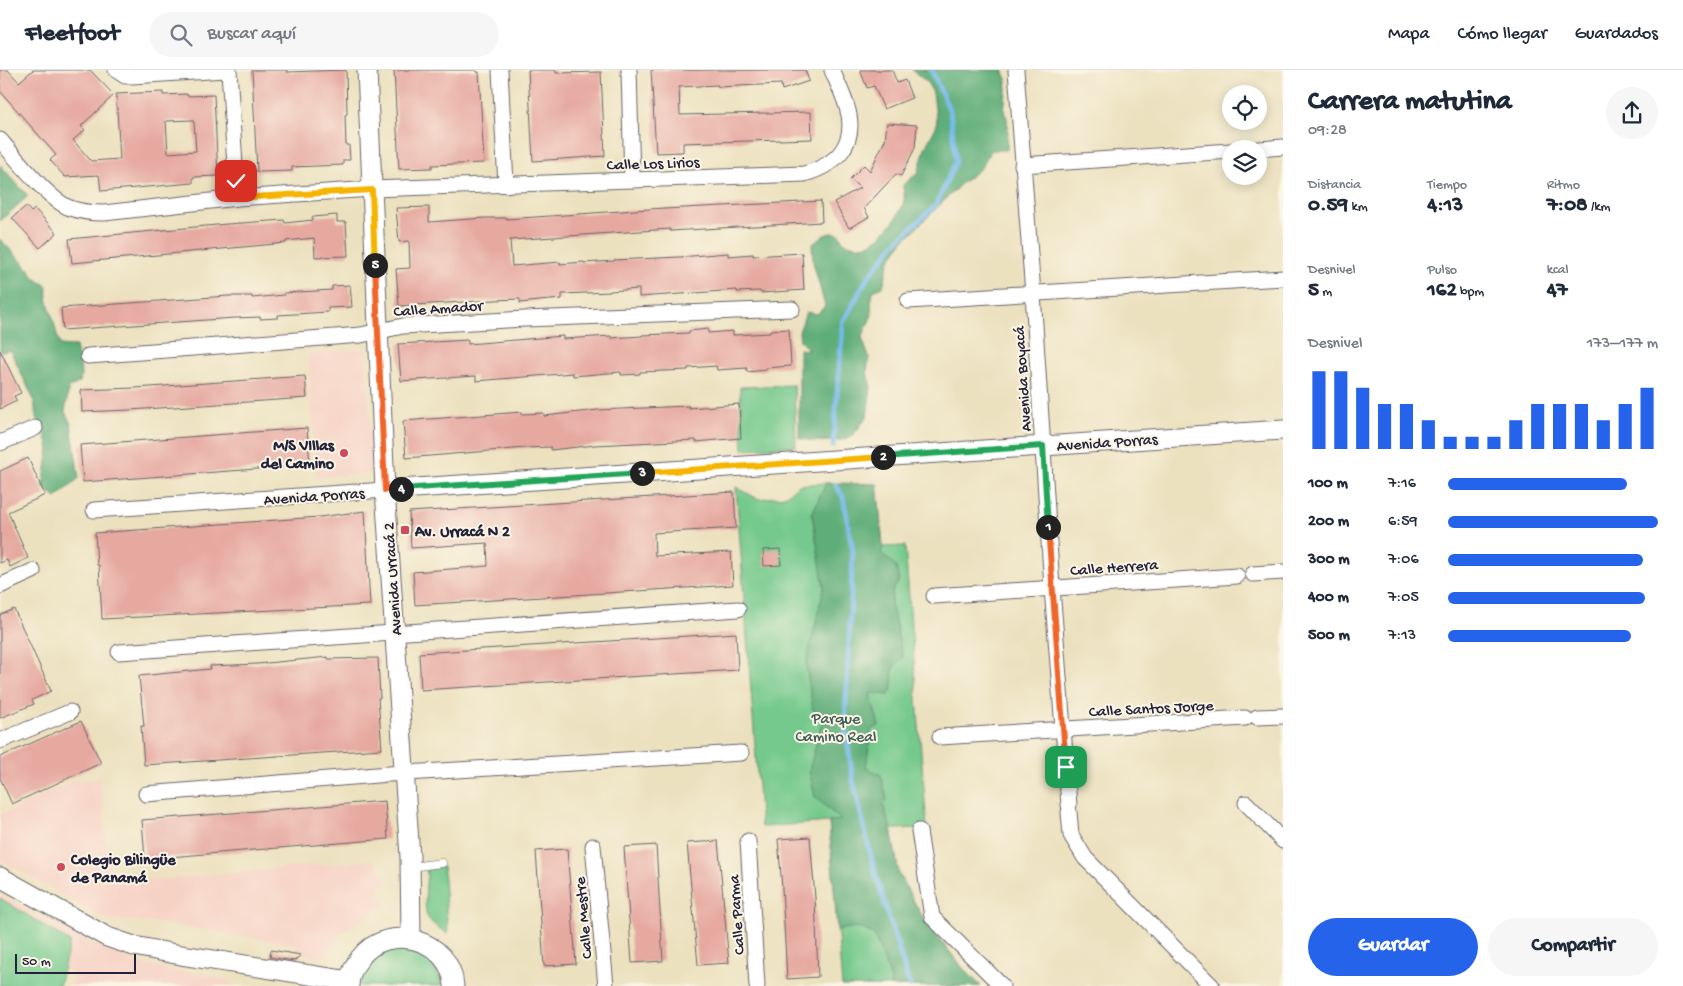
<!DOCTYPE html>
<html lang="es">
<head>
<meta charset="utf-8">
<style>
  :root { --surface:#fff; --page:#f6f6f7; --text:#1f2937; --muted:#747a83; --line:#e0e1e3; --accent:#2563eb }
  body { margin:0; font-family:"Gochi Hand",sans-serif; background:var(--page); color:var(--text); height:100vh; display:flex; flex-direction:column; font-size:19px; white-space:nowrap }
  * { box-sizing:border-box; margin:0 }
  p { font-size:16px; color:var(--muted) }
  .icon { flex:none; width:28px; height:28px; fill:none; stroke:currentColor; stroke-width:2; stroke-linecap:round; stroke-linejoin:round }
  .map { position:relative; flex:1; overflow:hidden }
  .drawer { display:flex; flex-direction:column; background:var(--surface); width:400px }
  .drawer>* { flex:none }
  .buttons { position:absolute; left:1222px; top:15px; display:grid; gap:10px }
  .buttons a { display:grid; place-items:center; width:45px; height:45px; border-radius:50%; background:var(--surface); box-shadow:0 2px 12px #0003; font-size:25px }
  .scale { position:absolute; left:15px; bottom:12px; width:121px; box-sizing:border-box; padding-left:5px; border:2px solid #22223b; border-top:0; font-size:14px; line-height:18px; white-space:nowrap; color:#22223b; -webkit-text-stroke:4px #fcf5e5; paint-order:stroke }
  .pin { position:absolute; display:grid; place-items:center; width:42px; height:42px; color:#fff; margin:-21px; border-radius:10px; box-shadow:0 2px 8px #0006 }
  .km { position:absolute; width:25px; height:25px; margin:-12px; border-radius:50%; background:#222; color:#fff; font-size:14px; line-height:25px; text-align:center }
  .round { display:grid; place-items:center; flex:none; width:52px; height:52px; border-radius:26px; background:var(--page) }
  .headline { display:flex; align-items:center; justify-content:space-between; height:85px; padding:0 25px }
  h1 { font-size:28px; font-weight:800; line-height:38px }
  .metrics { display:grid; grid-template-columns:repeat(3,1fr); gap:8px; height:85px; padding:5px 25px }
  .metrics div { display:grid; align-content:center }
  .metrics b { font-size:21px; font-weight:800 }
  .metrics small { font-size:14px; font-weight:400 }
  .metrics p { font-size:14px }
  .chart { height:140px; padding:10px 25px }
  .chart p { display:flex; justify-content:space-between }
  .chart svg { width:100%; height:90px; margin-top:5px; stroke:var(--accent); stroke-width:6 }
  .cta { display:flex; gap:10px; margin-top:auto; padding:10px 25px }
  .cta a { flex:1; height:58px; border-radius:30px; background:var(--accent); color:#fff; font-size:20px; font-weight:800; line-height:58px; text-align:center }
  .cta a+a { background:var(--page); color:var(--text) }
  ul { padding:0 25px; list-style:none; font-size:16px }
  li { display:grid; grid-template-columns:80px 60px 1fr; align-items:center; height:38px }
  li i { height:12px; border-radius:6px; background:var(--accent) }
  header { display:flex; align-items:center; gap:30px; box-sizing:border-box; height:70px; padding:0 25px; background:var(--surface); border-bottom:1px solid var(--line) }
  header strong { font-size:24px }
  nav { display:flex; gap:28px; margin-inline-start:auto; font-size:18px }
  .search { width:350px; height:45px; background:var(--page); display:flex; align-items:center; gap:12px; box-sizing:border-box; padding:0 18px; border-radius:28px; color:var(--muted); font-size:19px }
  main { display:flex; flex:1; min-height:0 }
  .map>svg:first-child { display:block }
</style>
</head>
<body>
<header>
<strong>Fleetfoot</strong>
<div class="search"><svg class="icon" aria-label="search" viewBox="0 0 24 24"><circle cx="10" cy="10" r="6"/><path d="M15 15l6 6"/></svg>Buscar aquí</div>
<nav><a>Mapa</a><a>Cómo llegar</a><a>Guardados</a></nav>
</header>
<main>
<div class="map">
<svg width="1283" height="916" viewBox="0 0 1283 916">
  <rect width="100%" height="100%" fill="#fcf5e5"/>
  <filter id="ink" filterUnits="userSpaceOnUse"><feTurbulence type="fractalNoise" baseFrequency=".02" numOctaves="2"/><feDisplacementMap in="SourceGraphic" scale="10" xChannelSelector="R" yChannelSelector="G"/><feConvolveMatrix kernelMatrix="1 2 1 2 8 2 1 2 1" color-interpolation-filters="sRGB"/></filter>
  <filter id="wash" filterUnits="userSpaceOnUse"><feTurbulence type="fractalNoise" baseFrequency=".0096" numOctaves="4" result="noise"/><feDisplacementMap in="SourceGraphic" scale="20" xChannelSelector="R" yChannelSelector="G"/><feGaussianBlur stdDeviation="1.12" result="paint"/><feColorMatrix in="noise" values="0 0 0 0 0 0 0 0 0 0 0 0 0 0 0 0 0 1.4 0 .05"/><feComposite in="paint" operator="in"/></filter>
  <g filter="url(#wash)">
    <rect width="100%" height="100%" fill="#ece1bf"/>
    <!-- built -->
    <g fill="#f6d2c5">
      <path d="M365 279 374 403 316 407 308 283Z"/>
      <path d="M100 709 109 804 157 810 374 790 388 812 378 819 386 834 334 868 337 873 321 888 296 881 297 875 162 853 106 849 0 790V745L73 711Z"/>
      <path d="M0 825 74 864 133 892 225 909 236 916H71L74 905 47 888 0 870Z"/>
    </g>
    <!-- green -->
    <g fill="#74c98c" stroke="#4b7664">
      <path d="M794 315 796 376 743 379 740 317Z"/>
      <path d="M826 413 877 414 883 477 905 476 927 758 891 759 899 804 925 852 962 897 981 916H842L829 752 761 757 736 417 758 429 785 426 799 415Z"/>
      <path d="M443 797 448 864C441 859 431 854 427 846 423 835 427 810 427 798Z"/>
      <path d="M0 828 70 872 59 916H0Z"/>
      <path d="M405 877C424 883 439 895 441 916H360C360 891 382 878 405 877Z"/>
    </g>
    <!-- forest -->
    <g fill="#5fad78" stroke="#40685a">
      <path d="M912 0H1003L1007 9 1004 42 1007 48 1008 61 1007 80H991L981 98 963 112 902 172 889 192 883 217 873 221 871 233 872 245 862 268 869 287 867 302 871 317 867 347C861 352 859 360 853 365 844 374 810 372 799 368V279L809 280 800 271 799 262 806 242 817 244 825 236 813 192 812 175C820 168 827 160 839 164L843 172C849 174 855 177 862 176 878 174 901 146 904 131 905 126 903 120 903 115L918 103 925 78 937 55 933 23 927 12Z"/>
      <path d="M0 95 28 126 0 151Z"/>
      <path d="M0 169 29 199 34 208 47 216C46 232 50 237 54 252 56 260 57 267 60 275L76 276C78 289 83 299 80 312L69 318 65 342 71 354 79 408 56 428 43 417 49 379 44 360 36 348 34 330 10 280 3 282 0 281Z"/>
      <path d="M826 413 877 414 883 477 881 483 896 496 899 511 893 520 891 533 903 588 893 597 892 618 889 625 870 623 879 656 871 660 866 698 881 705 887 730 883 735 891 759 899 805 925 852 962 897 981 916H890L891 909 874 865 859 857 837 860 829 752 841 750 815 727 809 701 822 651 813 640 806 595 824 517 812 444Z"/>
    </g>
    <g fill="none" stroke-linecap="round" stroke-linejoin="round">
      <!-- stream -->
      <g stroke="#76baec" stroke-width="5">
        <path d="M833 376 843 252 868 207 895 173 936 135 956 91 950 41 931 0"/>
        <path d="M836 415 843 427 853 482 845 654 853 710 874 799 910 916"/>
      </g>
    </g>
    <g id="blocks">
      <!-- building -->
      <g fill="#e6a9a0" fill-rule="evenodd">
        <path d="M0 0H8L19 12 33 0H90L114 25 81 56 85 60 73 70 91 91 120 89 116 24 163 22V25L187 24V26L214 25 218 106 193 107V113L101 121 99 105 65 107 50 90 56 85 0 21ZM193 50V52H194L196 81 168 83 166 51Z"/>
        <path d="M252 0H287V2L346 0 347 44 345 45 346 75H349L350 90H343V95L292 97V101L257 102Z"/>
        <path d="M394 0H476V2H479L484 93 432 95V98L399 99Z"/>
        <path d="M528 0H556V3L601 2 605 86 533 91Z"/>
        <path d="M651 0H805L809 11 782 20 781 14 718 17V15L679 17 680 45 811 42 812 69 683 73V82L656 83Z"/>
        <path d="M860 0H892L897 13 905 10 912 28 884 39 874 16 867 18Z"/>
        <path d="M887 53 917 55 915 78 901 106 896 104 864 138 869 147 849 158 834 132 860 118 850 109 864 95 870 101 885 70Z"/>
        <path d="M821 131 822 152 670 161V159L510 170 512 196 560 192V194L584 192V193L614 191V190L680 187 728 183V186L753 184V186L802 183 804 220 761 223 760 221 737 222V220L639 227V219L610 221V222L562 224V229L539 231 520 233V229L495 230 399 236 396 199 410 198 409 171 399 172 396 138 429 137V152L485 148H507V149L664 138V139Z"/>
        <path d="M26 136 31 142 35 139 57 163 40 178 12 148Z"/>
        <path d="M337 145V152H346L348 186 315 187 314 168 286 171V173L72 193 69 169 227 154 284 150 285 153 313 150 312 147Z"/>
        <path d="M350 215 352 237 328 238V242L278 245V248L260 249V247L235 248 63 260 61 238 228 226H252V228L284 225V223L332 220V216Z"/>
        <path d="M708 259V263L733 261V265L770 263V260L789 259 791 296 766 298V300L747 302V298L717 300 716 296 688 298V300L640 302V304L621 305V302L573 306V303L476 311V306L401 311 398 274 468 270V274L563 266V269L611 266V268L642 266V265L689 263V261Z"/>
        <path d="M0 280 21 323 14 326 17 331 0 339Z"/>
        <path d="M305 306 307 328 130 340 82 342 81 320 136 318Z"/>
        <path d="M739 334 741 368 696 372V370L595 375 551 380V377L525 378 406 388 403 351 522 342V344L544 343V346L598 340 689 336V338Z"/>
        <path d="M307 358 310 395 83 412 80 375Z"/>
        <path d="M28 388 45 425 8 442 28 488 10 497 7 490 0 493V401Z"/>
        <path d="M734 422 736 458 654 463 655 486 731 482 733 515 415 535 413 502 488 496 487 473 411 478 409 442Z"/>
        <path d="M365 441 370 535 102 549 99 495H97L95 463 319 447Z"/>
        <path d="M780 479 781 495 764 496 763 480Z"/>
        <path d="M14 539 51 621 32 630 34 634 0 648V545Z"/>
        <path d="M736 563 738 600 421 620 419 583Z"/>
        <path d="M328 587V589L378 588 380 628H378L382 679 144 695 141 656H144L139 606 210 599V596L257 594Z"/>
        <path d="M81 651 101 693 12 734 0 708V687Z"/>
        <path d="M385 731 388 769 145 789 142 750Z"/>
        <path d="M810 767 815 828 818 907 787 909 782 818 778 769Z"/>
        <path d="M718 771 729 893 698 895 687 773Z"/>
        <path d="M656 775 663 891 632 893 624 777Z"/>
        <path d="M567 779 576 894 544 896 536 781Z"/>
        <path d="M271 880 301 885 294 891 270 887Z"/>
      </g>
    </g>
  </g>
  <g filter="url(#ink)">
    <use href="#blocks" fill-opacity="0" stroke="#696569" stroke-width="1"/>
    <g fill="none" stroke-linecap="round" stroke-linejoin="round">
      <!-- service casing -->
      <g stroke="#696569" stroke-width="9">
        <path id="service" d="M410 797 442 793"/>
      </g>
      <!-- minor casing -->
      <g stroke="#696569" stroke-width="17">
        <g id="minor">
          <path d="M116 0 125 6H132L225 0"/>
          <path d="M229 0 237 128"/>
          <path d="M500 0 506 115"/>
          <path d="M629 0 632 110"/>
          <path d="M1016 0 1033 224 1052 518 1069 735"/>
          <path d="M0 70C16 88 49 130 70 138 81 142 92 143 104 143L237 128 372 119 804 104C837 95 858 73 847 37 843 24 837 12 832 0"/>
          <path d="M1259 79 1283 77"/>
          <path d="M1022 95 1231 81"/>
          <path d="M908 231 1283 208"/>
          <path d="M88 286 361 265 403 256 525 249 792 239"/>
          <path d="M0 373 35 358"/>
          <path d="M94 440 385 420"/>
          <path d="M1253 504 1283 502"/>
          <path d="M0 516 33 501"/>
          <path d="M934 526 1237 506"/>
          <path d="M119 582 738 539"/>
          <path d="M1257 647 1283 646"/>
          <path d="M940 667 1245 648"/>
          <path d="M0 671 70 642"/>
          <path d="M146 724 389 704 741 683"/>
          <path d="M1246 733 1283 771"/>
          <path d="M1069 742 1071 765 1085 788 1212 916"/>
          <path d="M919 761 932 847 1002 916"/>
          <path d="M748 771 757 916"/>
          <path d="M593 776 606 916"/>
        </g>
      </g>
      <!-- tertiary casing -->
      <g stroke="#696569" stroke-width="21">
        <g id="tertiary">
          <path d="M367 0 385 420 410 787 411 868"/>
          <path d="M385 420 1283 360"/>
          <path d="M0 807 107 867 134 876 181 885 349 911"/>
          <path d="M349 916C349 906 354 896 360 888 388 851 451 869 454 916"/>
        </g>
      </g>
      <!-- service -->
      <use href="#service" stroke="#fff" stroke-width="8"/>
      <!-- minor -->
      <use href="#minor" stroke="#fff" stroke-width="15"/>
      <!-- tertiary -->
      <use href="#tertiary" stroke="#fff" stroke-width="19"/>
    </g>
  </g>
  <g fill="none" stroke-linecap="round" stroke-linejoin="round" filter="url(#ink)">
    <!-- split-1 casing -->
    <g stroke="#fff" stroke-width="10">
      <path id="split-1" d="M1048 457 1066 697"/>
    </g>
    <!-- split-2 casing -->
    <g stroke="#fff" stroke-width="10">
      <path id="split-2" d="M883 387 1043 376 1048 457"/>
    </g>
    <!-- split-3 casing -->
    <g stroke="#fff" stroke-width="10">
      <path id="split-3" d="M642 403 883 387"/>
    </g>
    <!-- split-4 casing -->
    <g stroke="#fff" stroke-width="10">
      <path id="split-4" d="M401 419 642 403"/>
    </g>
    <!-- split-5 casing -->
    <g stroke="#fff" stroke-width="10">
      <path id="split-5" d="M375 195 385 420 401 419"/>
    </g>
    <!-- split-6 casing -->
    <g stroke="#fff" stroke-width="10">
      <path id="split-6" d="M236 111 237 128 372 120 375 195"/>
    </g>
    <!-- split-1 -->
    <use href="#split-1" stroke="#f0652b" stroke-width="6"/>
    <!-- split-2 -->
    <use href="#split-2" stroke="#22a559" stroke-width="6"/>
    <!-- split-3 -->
    <use href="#split-3" stroke="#f5b400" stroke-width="6"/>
    <!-- split-4 -->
    <use href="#split-4" stroke="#22a559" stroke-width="6"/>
    <!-- split-5 -->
    <use href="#split-5" stroke="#f0652b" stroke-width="6"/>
    <!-- split-6 -->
    <use href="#split-6" stroke="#f5b400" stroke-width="6"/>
  </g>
  <!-- markers -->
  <g fill="#d1495b" stroke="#fcf5e5" stroke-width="2">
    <circle cx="344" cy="383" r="5"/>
    <rect x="400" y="455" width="10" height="10" rx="2.5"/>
    <circle cx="61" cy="797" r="5"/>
  </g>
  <g text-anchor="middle" stroke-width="4" stroke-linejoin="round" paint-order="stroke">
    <!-- street labels -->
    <g font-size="16" fill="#22223b" stroke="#fcf5e5">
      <text transform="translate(653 92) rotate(-2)" y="6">Calle Los Lirios</text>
      <text transform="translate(438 237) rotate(-4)" y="6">Calle Amador</text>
      <text transform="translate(1021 309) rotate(-94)" y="6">Avenida Boyacá</text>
      <text transform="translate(1107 371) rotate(-4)" y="6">Avenida Porras</text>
      <text transform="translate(314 425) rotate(-4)" y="6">Avenida Porras</text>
      <text transform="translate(1114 496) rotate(-4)" y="6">Calle Herrera</text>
      <text transform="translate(391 509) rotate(-94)" y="6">Avenida Urracá 2</text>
      <text transform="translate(1151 637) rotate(-3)" y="6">Calle Santos Jorge</text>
      <text transform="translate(735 845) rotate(-94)" y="6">Calle Parma</text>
      <text transform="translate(582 848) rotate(-95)" y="6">Calle Mestre</text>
    </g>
    <!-- poi labels -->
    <g font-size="16" font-weight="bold" fill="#22223b" stroke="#fcf5e5" text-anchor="start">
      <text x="334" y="380" text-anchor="end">M/S VIllas<tspan x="334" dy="18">del Camino</tspan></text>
      <text x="415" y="466">Av. Urracá N 2</text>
      <text x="71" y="794">Colegio Bilingüe<tspan x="71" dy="18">de Panamá</tspan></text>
    </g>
    <!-- park labels -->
    <g font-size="16" fill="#3f5c57" stroke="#fcf5e5">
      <text x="836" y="653">Parque<tspan x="836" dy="18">Camino Real</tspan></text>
    </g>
  </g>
</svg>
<div class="buttons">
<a><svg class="icon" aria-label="locate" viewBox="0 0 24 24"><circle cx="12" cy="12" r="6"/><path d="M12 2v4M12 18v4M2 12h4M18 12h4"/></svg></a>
<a><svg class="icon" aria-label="layers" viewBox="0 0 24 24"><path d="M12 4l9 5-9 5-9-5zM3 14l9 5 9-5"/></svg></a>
</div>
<div class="scale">50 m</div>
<div class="pin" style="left:1066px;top:697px;background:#1e9e55"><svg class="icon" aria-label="arrive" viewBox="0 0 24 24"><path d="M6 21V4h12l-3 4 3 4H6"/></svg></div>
<div class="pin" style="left:236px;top:111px;background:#d93025"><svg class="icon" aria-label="check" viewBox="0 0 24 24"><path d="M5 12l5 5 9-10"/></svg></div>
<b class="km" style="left:1048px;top:457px">1</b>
<b class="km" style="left:883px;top:387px">2</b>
<b class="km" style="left:642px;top:403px">3</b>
<b class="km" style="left:401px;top:419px">4</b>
<b class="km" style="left:375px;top:195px">5</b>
</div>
<section class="drawer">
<div class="headline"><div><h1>Carrera matutina</h1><p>09:28</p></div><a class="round"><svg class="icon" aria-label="share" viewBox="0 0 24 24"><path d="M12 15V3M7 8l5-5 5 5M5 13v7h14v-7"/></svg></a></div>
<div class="metrics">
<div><p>Distancia</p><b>0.59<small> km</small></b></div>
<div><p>Tiempo</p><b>4:13</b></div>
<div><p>Ritmo</p><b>7:08<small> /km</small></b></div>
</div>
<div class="metrics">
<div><p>Desnivel</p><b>5<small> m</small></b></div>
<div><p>Pulso</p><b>162<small> bpm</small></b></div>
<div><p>kcal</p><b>47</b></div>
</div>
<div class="chart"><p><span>Desnivel</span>173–177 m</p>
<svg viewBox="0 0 160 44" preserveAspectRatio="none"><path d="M5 44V6M15 44V6M25 44V14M35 44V22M45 44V22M55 44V30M65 44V38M75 44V38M85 44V38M95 44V30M105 44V22M115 44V22M125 44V22M135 44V30M145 44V22M155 44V14"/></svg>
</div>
<ul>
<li><b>100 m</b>7:16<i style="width:85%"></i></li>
<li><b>200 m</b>6:59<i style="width:100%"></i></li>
<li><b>300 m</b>7:06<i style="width:93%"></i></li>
<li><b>400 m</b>7:05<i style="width:94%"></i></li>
<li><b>500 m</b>7:13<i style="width:87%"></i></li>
</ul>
<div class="cta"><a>Guardar</a><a>Compartir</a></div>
</section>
</main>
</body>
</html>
